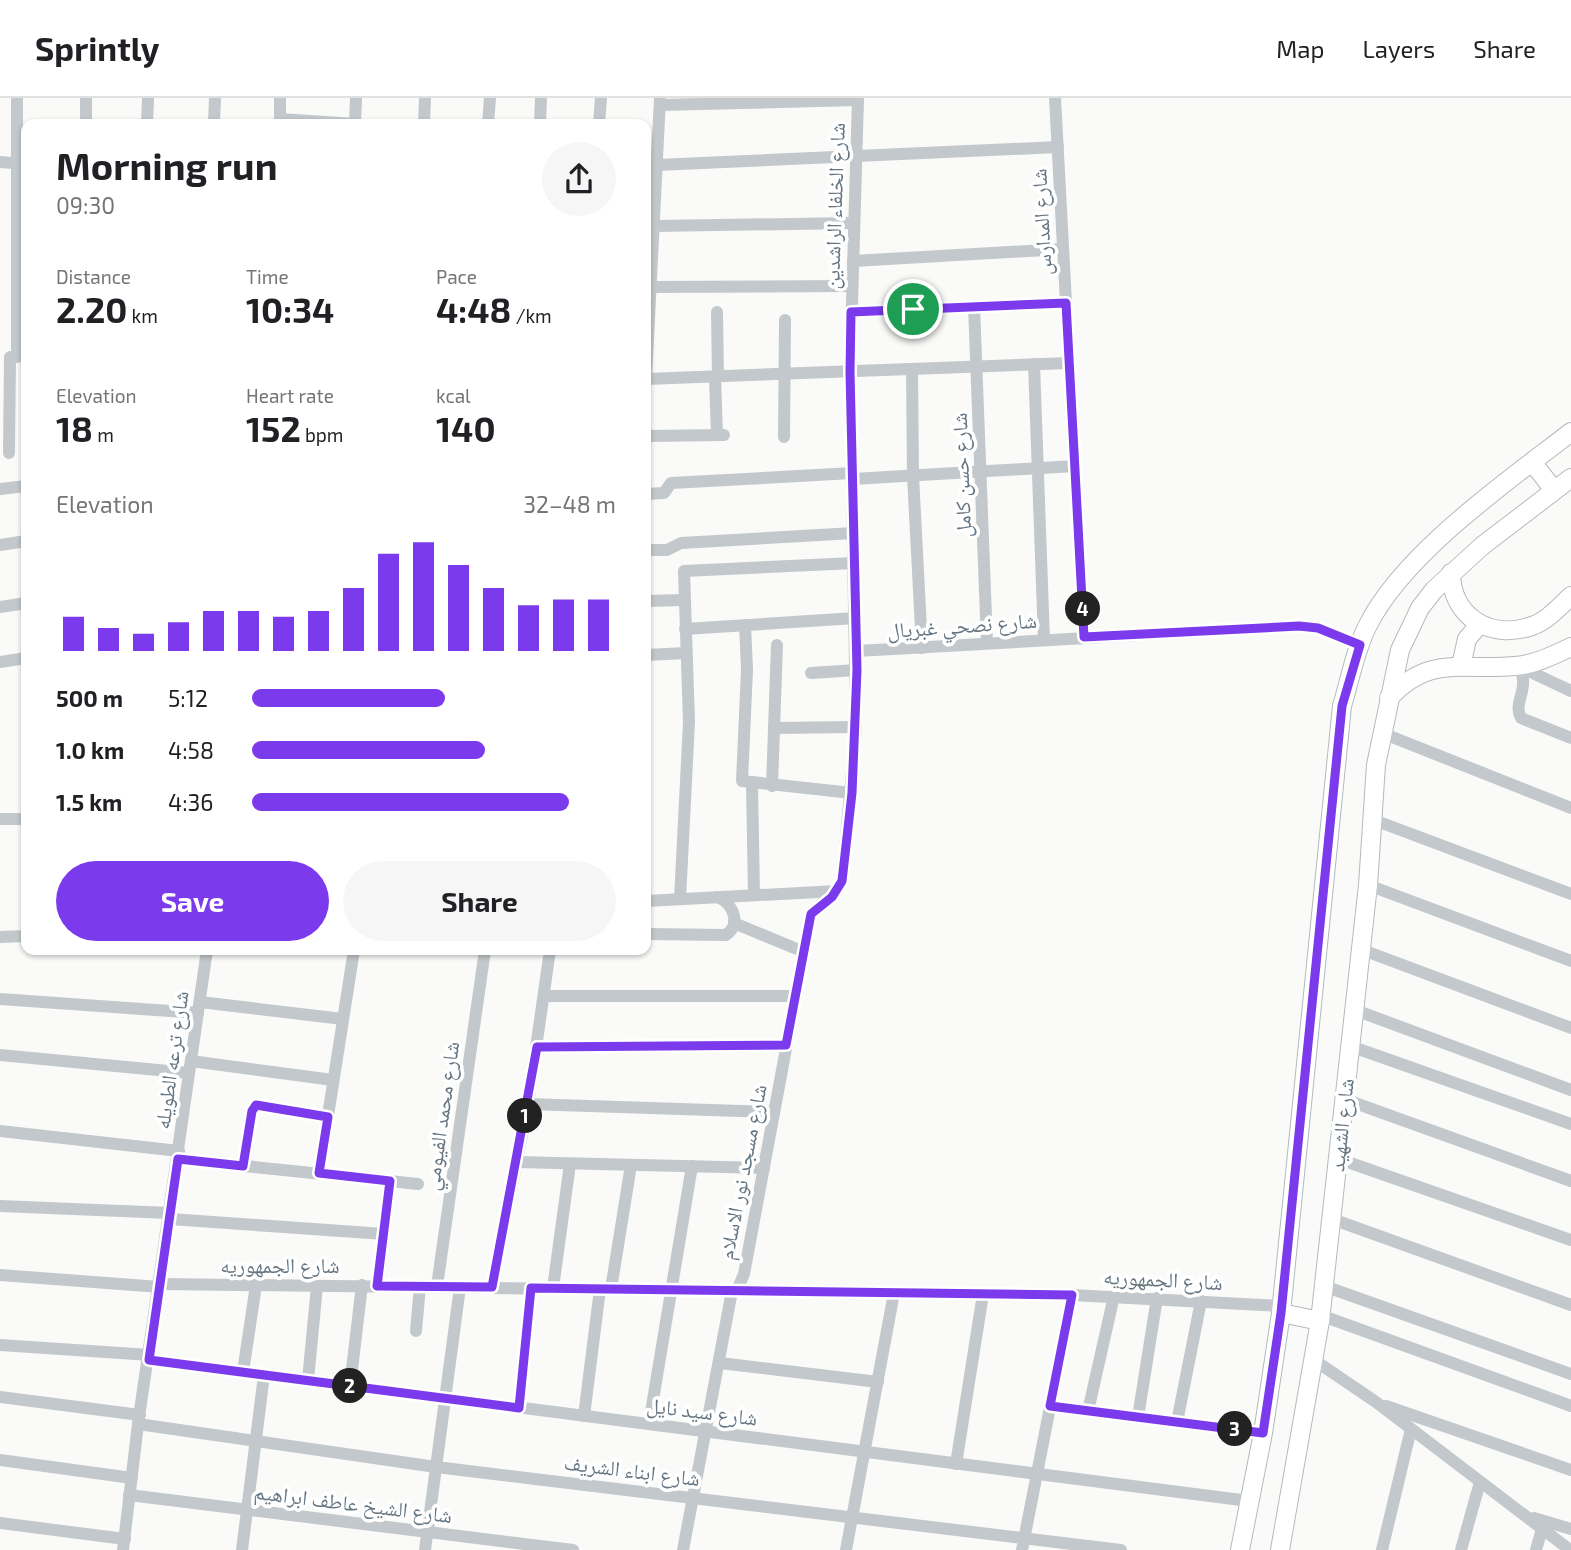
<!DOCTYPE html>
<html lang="en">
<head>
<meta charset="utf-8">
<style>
  :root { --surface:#fff; --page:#f6f6f6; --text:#202124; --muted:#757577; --line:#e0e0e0; --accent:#7c3aed }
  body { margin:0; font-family:"Exo 2","Noto Naskh Arabic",sans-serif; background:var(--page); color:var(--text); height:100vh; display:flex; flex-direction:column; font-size:26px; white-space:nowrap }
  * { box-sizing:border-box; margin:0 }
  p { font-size:23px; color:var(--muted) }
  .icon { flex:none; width:38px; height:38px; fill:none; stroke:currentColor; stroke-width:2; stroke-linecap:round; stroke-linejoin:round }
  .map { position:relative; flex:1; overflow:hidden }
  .sheet { position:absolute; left:21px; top:21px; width:630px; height:836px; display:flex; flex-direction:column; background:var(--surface); border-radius:14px; box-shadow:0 2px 5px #0004 }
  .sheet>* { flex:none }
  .pin { position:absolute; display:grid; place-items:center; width:60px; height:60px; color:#fff; margin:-30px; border:4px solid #fff; border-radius:50%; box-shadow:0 2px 7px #0007 }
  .km { position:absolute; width:35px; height:35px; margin:-18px; border-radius:50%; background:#222; color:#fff; font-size:19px; line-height:35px; text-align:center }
  .round { display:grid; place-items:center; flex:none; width:74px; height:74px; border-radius:37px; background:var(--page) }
  .headline { display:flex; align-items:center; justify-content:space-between; height:119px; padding:0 35px }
  h1 { font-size:38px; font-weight:700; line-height:52px }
  .figures { display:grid; grid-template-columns:repeat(3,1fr); gap:10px; height:119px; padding:7px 35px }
  .figures div { display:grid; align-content:center }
  .figures b { font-size:35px; font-weight:700 }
  .figures small { font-size:19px; font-weight:400 }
  .figures p { font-size:19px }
  .chart { height:196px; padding:14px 35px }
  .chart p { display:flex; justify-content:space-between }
  .chart svg { width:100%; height:126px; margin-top:7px; stroke:var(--accent); stroke-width:6 }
  .primary-button { display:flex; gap:14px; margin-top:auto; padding:14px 35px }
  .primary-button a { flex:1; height:80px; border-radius:42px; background:var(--accent); color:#fff; font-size:28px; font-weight:700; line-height:80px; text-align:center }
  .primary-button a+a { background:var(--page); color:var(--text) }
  ul { padding:0 35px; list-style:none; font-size:23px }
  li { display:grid; grid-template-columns:112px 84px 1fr; align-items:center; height:52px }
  li i { height:18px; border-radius:9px; background:var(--accent) }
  header { display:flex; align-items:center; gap:42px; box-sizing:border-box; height:98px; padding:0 35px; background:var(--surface); border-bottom:2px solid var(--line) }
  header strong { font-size:33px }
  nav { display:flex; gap:38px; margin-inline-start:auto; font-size:24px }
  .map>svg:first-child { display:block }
</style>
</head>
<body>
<header>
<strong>Sprintly</strong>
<nav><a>Map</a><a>Layers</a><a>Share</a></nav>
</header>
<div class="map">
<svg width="1571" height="1452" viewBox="0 0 1571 1452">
  <rect width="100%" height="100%" fill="#fafaf8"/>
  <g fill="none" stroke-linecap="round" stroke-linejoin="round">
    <!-- secondary casing -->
    <g stroke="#b3babf" stroke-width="20">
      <g id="secondary">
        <path d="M1532 364 1554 392"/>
        <path d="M1451 475C1452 520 1491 542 1532 528 1547 523 1560 508 1571 498"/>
        <path d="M1461 568 1467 541 1479 527"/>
        <path d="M1389 600C1430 556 1461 573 1514 568 1534 567 1554 557 1571 549"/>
        <path d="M1281 1215 1320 1223"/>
        <path d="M1240 1452 1263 1335 1281 1215 1342 608C1350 582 1355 552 1368 527 1404 455 1508 383 1571 334"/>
        <path d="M1280 1452 1320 1223 1368 787 1376 667 1400 552 1420 510 1434 492 1482 448 1571 380"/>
      </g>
    </g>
    <!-- street -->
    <g stroke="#c3c8cc" stroke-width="12">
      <path d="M1055 0 1084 539"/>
      <path d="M660 7 858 2"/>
      <path d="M280 21 355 26"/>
      <path d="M86 26V0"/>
      <path d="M147 26 148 0"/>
      <path d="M214 26 215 0"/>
      <path d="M280 26V0"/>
      <path d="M355 26 356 0"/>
      <path d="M424 26 425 0"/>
      <path d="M488 26 490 0"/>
      <path d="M540 26 541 0"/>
      <path d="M599 26 601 0"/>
      <path d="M0 64 26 66"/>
      <path d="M657 67 1058 49"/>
      <path d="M654 128 854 125"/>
      <path d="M853 163 1063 151"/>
      <path d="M651 189 852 188"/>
      <path d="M974 208 987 545"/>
      <path d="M717 214 718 279"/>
      <path d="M851 214 1066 205"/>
      <path d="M17 259V0"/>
      <path d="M1034 266 1044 542"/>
      <path d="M912 271 913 378 922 550"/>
      <path d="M715 279 717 337"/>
      <path d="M646 281 1069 265"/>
      <path d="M646 281 660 0"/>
      <path d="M646 338 724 337"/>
      <path d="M784 339 785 222"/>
      <path d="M9 355 10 259"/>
      <path d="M853 381 1075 368"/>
      <path d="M0 391 26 388"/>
      <path d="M646 396 664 395 671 385 853 375"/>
      <path d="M0 447 26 443"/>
      <path d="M646 452H667L681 445 854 435"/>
      <path d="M646 503 684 502"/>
      <path d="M0 509 26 505"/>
      <path d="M745 527 747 572 742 683 852 695"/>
      <path d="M685 531 856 520"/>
      <path d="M857 553 1299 528 1318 530 1360 547"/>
      <path d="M646 557 686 555"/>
      <path d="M0 564 26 560"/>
      <path d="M1518 568C1532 590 1512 603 1521 620L1571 640"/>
      <path d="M1518 568 1571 593"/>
      <path d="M811 575 857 572"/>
      <path d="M774 630 856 629"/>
      <path d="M1382 635 1571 710"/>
      <path d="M752 686 754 797"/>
      <path d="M772 688 777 547"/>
      <path d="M0 721H26"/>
      <path d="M1374 722 1571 796"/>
      <path d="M1368 787 1571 863"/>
      <path d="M680 801 689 624 684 473 855 465"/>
      <path d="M646 803 837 793"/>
      <path d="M734 825 804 854"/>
      <path d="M646 836 726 837C742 826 733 805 717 799"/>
      <path d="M0 839 26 838"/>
      <path d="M1360 851 1571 930"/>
      <path d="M545 898H795"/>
      <path d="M0 901 198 915"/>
      <path d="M200 904 343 921"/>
      <path d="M1355 912 1571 992"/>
      <path d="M1350 948 1571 1026"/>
      <path d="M537 949 786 947"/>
      <path d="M0 957 189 975"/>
      <path d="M191 963 333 982"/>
      <path d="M1344 1001 1571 1083"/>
      <path d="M528 1006 774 1014"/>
      <path d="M0 1033 179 1053"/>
      <path d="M178 1061 418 1086"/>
      <path d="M1339 1061 1571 1142"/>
      <path d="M516 1064 764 1070"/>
      <path d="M243 1067 252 1013 256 1007 328 1019"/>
      <path d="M319 1075 354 852"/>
      <path d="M0 1108 170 1115"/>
      <path d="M170 1121 384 1136"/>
      <path d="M1332 1121 1571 1207"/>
      <path d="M0 1177 160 1189"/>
      <path d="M161 1186 1072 1197 1282 1208"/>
      <path d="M378 1188 390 1083"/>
      <path d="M437 1188 485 852"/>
      <path d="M1324 1188 1571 1276"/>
      <path d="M492 1189 528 1006 550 852"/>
      <path d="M553 1190 570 1066"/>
      <path d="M611 1191 631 1067"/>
      <path d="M1320 1217 1571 1308"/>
      <path d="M416 1233 420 1188"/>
      <path d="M0 1247 150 1257"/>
      <path d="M149 1262 1249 1403"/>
      <path d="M1314 1262 1376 1304 1570 1452"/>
      <path d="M720 1265 878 1284"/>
      <path d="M243 1274 256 1187"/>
      <path d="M308 1282 317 1188"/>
      <path d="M350 1288 362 1187"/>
      <path d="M0 1299 140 1317"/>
      <path d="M1050 1308 1263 1335"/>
      <path d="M1386 1308 1571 1372"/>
      <path d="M519 1309 531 1190"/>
      <path d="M1088 1313 1114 1198"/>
      <path d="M584 1318 600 1191"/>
      <path d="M1138 1319 1157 1200"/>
      <path d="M1177 1324 1201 1203"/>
      <path d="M138 1326 436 1369 1121 1452"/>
      <path d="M649 1326 692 1068"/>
      <path d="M0 1362 132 1380"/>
      <path d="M956 1366 983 1196"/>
      <path d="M129 1397 573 1452"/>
      <path d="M1534 1420 1571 1431"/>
      <path d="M0 1425 125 1441"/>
      <path d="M123 1452 138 1326 207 852"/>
      <path d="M242 1452 264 1277"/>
      <path d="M425 1452 460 1189"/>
      <path d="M683 1452 732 1193 738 1190 744 1176 810 822C815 806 833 801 842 783L856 629 850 274 858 0"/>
      <path d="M846 1452 894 1195"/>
      <path d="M1022 1452 1072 1197"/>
      <path d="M1382 1452 1411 1331"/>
      <path d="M1461 1452 1480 1384"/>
      <path d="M1536 1452 1542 1431"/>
    </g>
    <!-- secondary -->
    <use href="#secondary" stroke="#fff" stroke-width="18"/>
  </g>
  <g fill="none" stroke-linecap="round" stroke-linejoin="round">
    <!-- route casing -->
    <g stroke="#fff" stroke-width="14">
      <path id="route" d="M1066 205 1084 539 1299 528 1318 530 1360 547 1342 608 1281 1215 1263 1335 1050 1308 1072 1197 531 1190 519 1310 149 1262 178 1061 243 1068 252 1013 256 1007 328 1019 319 1075 390 1083 377 1188 492 1189 537 949 786 947 811 816 832 799 842 783 852 695 857 572 850 274 851 214Z"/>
    </g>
    <!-- route -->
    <use href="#route" stroke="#7c3aed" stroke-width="9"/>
  </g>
  <g text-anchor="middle" stroke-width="7" stroke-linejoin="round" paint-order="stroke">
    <!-- street labels -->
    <g font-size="21" fill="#657683" stroke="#fff">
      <text transform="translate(835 108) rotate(-88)" y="7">شارع الخلفاء الراشدين</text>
      <text transform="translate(1042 124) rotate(-93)" y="7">شارع المدارس</text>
      <text transform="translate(962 377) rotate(-92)" y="7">شارع حسن كامل</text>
      <text transform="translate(962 528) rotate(-4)" y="7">شارع نصحي غبريال</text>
      <text transform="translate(172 962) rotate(-82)" y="7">شارع ترعه الطويله</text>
      <text transform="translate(442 1018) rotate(-82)" y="7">شارع محمد الفيومي</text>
      <text transform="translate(1342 1027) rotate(-84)" y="7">شارع الشهيد</text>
      <text transform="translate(743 1074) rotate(-79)" y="7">شارع مسجد نور الاسلام</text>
      <text x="280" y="1175">شارع الجمهوريه</text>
      <text transform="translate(1163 1182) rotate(3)" y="7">شارع الجمهوريه</text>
      <text transform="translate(702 1314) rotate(7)" y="7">شارع سيد نايل</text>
      <text transform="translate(632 1373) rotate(7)" y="7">شارع ابناء الشريف</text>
      <text transform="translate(353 1406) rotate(7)" y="7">شارع الشيخ عاطف ابراهيم</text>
    </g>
  </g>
</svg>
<div class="pin" style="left:913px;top:211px;background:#1e9e55"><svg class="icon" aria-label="arrive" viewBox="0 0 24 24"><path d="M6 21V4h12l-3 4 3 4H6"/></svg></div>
<b class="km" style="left:525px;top:1018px">1</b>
<b class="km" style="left:350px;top:1288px">2</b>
<b class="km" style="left:1235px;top:1331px">3</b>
<b class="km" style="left:1083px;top:511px">4</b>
<section class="sheet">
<div class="headline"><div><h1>Morning run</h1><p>09:30</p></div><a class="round"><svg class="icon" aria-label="share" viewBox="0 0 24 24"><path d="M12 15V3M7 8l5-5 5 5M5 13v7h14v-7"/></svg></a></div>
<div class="figures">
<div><p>Distance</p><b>2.20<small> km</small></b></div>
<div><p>Time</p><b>10:34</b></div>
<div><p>Pace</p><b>4:48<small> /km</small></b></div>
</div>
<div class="figures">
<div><p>Elevation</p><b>18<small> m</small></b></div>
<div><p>Heart rate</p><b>152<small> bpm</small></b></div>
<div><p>kcal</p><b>140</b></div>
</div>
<div class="chart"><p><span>Elevation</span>32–48 m</p>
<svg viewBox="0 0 160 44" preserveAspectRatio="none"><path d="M5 44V32M15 44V36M25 44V38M35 44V34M45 44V30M55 44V30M65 44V32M75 44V30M85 44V22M95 44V10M105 44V6M115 44V14M125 44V22M135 44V28M145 44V26M155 44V26"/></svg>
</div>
<ul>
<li><b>500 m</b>5:12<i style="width:53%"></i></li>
<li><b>1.0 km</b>4:58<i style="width:64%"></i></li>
<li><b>1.5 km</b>4:36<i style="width:87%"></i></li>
</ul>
<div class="primary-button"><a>Save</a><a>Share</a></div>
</section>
</div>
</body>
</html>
